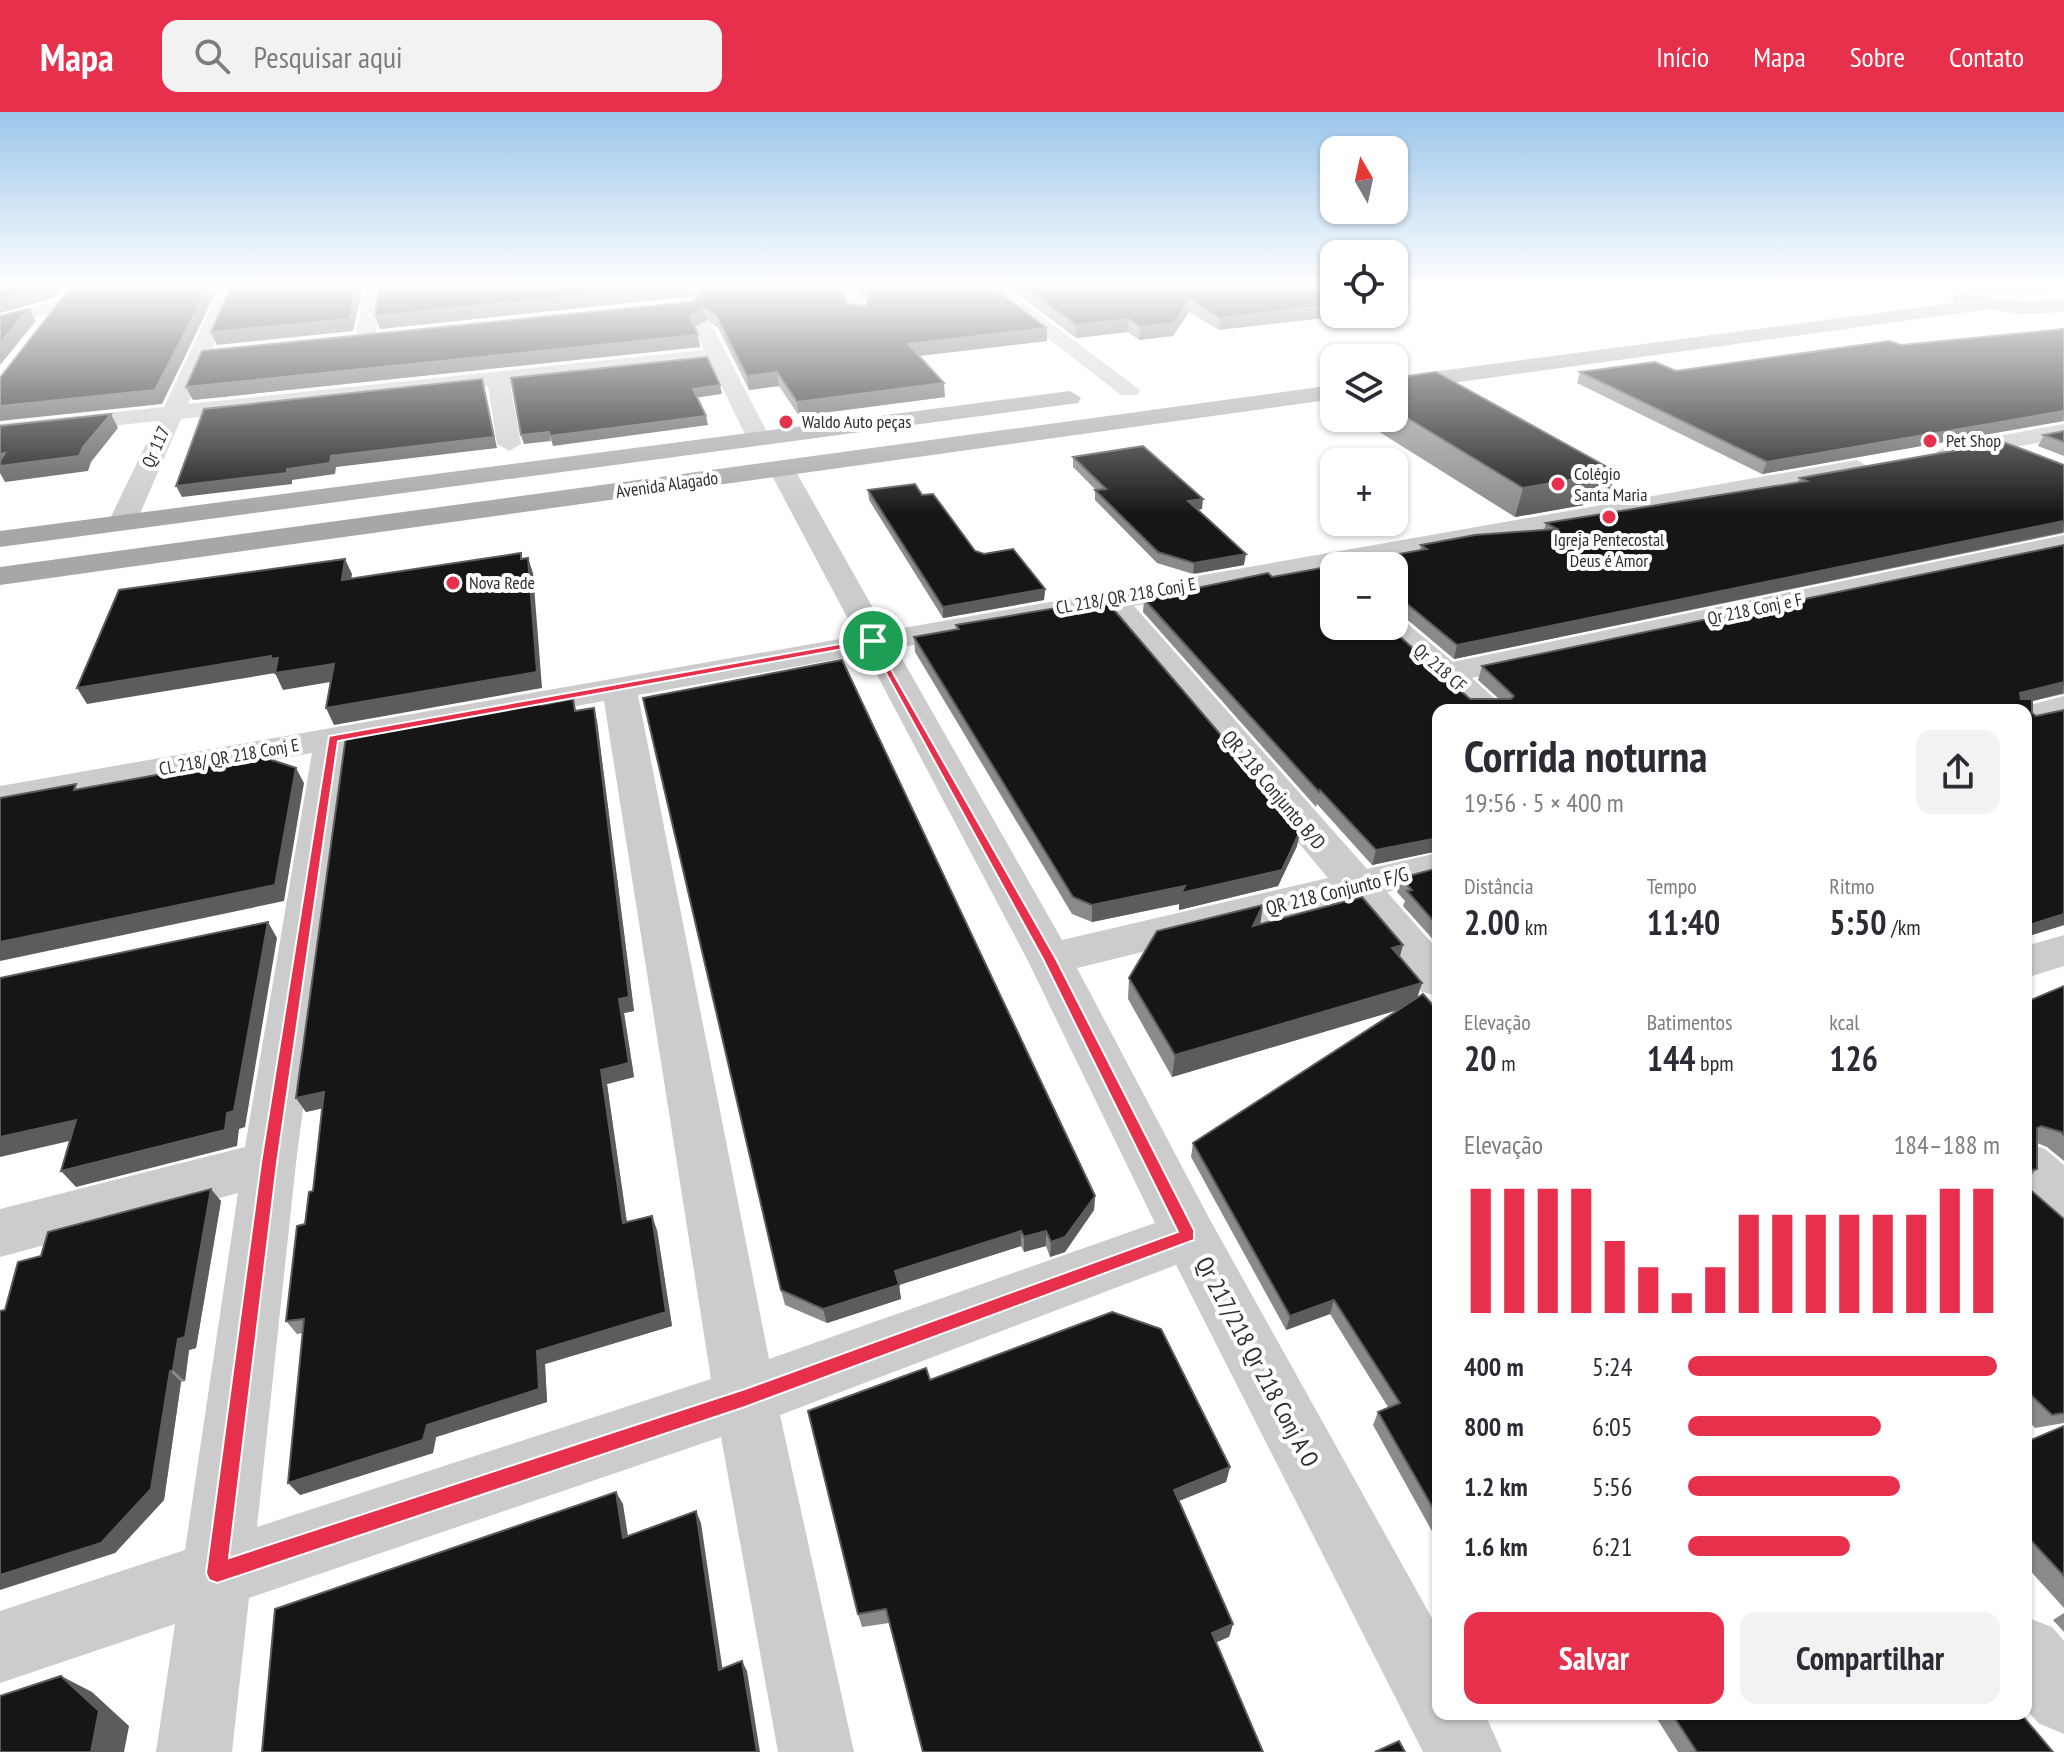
<!DOCTYPE html>
<html lang="pt">
<head>
<meta charset="utf-8">
<style>
  :root { --surface:#fff; --page:#f2f2f3; --text:#2b2b33; --muted:#7c7c81; --accent:#e7304b }
  body { margin:0; font-family:"PT Sans Narrow",sans-serif; background:var(--page); color:var(--text); height:100vh; display:flex; flex-direction:column; font-size:30px; white-space:nowrap }
  * { box-sizing:border-box; margin:0 }
  p { font-size:26px; color:var(--muted) }
  .icon { flex:none; width:44px; height:44px; fill:none; stroke:currentColor; stroke-width:2; stroke-linecap:round; stroke-linejoin:round }
  .map { position:relative; flex:1; overflow:hidden }
  .details { position:absolute; left:1432px; top:592px; width:600px; height:1016px; display:flex; flex-direction:column; background:var(--surface); border-radius:16px; box-shadow:0 2px 6px #0004 }
  .details>* { flex:none }
  .needle { width:52px; rotate:351deg }
  .tools { position:absolute; left:1320px; top:24px; display:grid; gap:16px }
  .tools a { display:grid; place-items:center; width:88px; height:88px; border-radius:16px; background:var(--surface); box-shadow:0 2px 6px #0004; font-size:40px }
  .pin { position:absolute; display:grid; place-items:center; width:68px; height:68px; color:#fff; margin:-34px; border:4px solid #fff; border-radius:50%; box-shadow:0 2px 8px #0007 }
  .round { display:grid; place-items:center; flex:none; width:84px; height:84px; border-radius:16px; background:var(--page) }
  .head { display:flex; align-items:center; justify-content:space-between; height:136px; padding:0 32px }
  h1 { font-size:44px; font-weight:700; line-height:60px }
  .stats { display:grid; grid-template-columns:repeat(3,1fr); gap:12px; height:136px; padding:8px 32px }
  .stats div { display:grid; align-content:center }
  .stats b { font-size:34px; font-weight:700 }
  .stats small { font-size:22px; font-weight:400 }
  .stats p { font-size:22px }
  .chart { height:224px; padding:16px 32px }
  .chart p { display:flex; justify-content:space-between }
  .chart svg { width:100%; height:144px; margin-top:8px; stroke:var(--accent); stroke-width:6 }
  .cta { display:flex; gap:16px; margin-top:auto; padding:16px 32px }
  .cta a { flex:1; height:92px; border-radius:16px; background:var(--accent); color:#fff; font-size:32px; font-weight:700; line-height:92px; text-align:center }
  .cta a+a { background:var(--page); color:var(--text) }
  ul { padding:0 32px; list-style:none; font-size:26px }
  li { display:grid; grid-template-columns:128px 96px 1fr; align-items:center; height:60px }
  li i { height:20px; border-radius:10px; background:var(--accent) }
  header { display:flex; align-items:center; gap:48px; box-sizing:border-box; height:112px; padding:0 40px; background:var(--accent); color:#fff }
  header strong { font-size:38px }
  nav { display:flex; gap:44px; margin-inline-start:auto; font-size:28px }
  .search { width:560px; height:72px; background:var(--page); display:flex; align-items:center; gap:20px; box-sizing:border-box; padding:0 28px; border-radius:16px; color:var(--muted); font-size:30px }
  .map>svg:first-child { display:block }
</style>
</head>
<body>
<header>
<strong>Mapa</strong>
<div class="search"><svg class="icon" aria-label="search" viewBox="0 0 24 24"><circle cx="10" cy="10" r="6"/><path d="M15 15l6 6"/></svg>Pesquisar aqui</div>
<nav><a>Início</a><a>Mapa</a><a>Sobre</a><a>Contato</a></nav>
</header>
<div class="map">
<svg width="2064" height="1640" viewBox="0 0 2064 1640">
  <rect width="100%" height="100%" fill="#fff"/>
  <!-- green -->
  <path fill="#e6ecdc" d="M1942 172H2037L2051 177 2058 186C2034 198 1963 188 1942 172Z"/>
  <g fill="none" stroke-linecap="round" stroke-linejoin="round">
    <!-- minor -->
    <g fill="#ccc" fill-rule="evenodd">
      <path d="M222 172H240L188 292 704 238 673 172H691L770 326 767 331H749L710 250 510 272 521 332 509 339 497 332 488 274 181 307 136 411 132 417H112L108 411 157 309 0 326V312L164 295Z"/>
      <path d="M365 172H383L375 227 365 233 355 227Z"/>
      <path d="M829 172H848L869 199 866 203H852Z"/>
      <path d="M978 172H999L1140 278 1137 283H1121Z"/>
      <path d="M59 188 69 194 66 198 0 215V203Z"/>
      <path d="M2064 312V326L1948 347 1936 340 1948 333Z"/>
      <path d="M1857 348 1870 356 1866 361 1355 454H1334V458L1134 494 1367 757 1438 741V767L1387 780 1438 838V884L1422 880 1347 790 1077 856 1209 1106 1438 1517V1602H1485L1502 1640H1423L1176 1153 780 1303 854 1640H778L721 1325 249 1486 232 1640H156L175 1512 0 1571V1499L185 1438 238 1081 0 1145V1097L245 1035 312 641 0 698V674L857 524 769 358 782 350 795 358 886 519ZM1105 499 1328 766 1062 828 896 536ZM866 542 1027 847 1155 1111 769 1247 638 583ZM604 589 711 1267 257 1415 296 1051 350 635Z"/>
      <path d="M2064 423V441L1472 566 1507 598H1468L1375 514H1394V505L1402 507 1453 550Z"/>
      <path d="M2064 584V606L2026 615V598H2012Z"/>
      <path d="M2064 823V854L2026 866V834Z"/>
      <path d="M2026 1031 2045 1037 2064 1053V1108L2045 1101 2026 1085Z"/>
      <path d="M2026 1505 2052 1515 2064 1529V1622L2038 1611 2026 1597Z"/>
    </g>
    <!-- major -->
    <g fill="#a7a7a7" fill-rule="evenodd">
      <path d="M1960 181 2019 190 2064 188V200L2019 202 1990 197 1394 279V265L1953 191V183Z"/>
      <path d="M1334 273V287L0 473V455Z"/>
      <path d="M1070 279 1081 286 1078 291 0 435V419Z"/>
    </g>
  </g>
  <!-- wall -->
  <g fill="#8a8a8a">
    <path d="M379 172H835L848 192 865 194 867 191 852 172H988L1047 229 919 244 945 285 799 304 779 274 749 278 718 216 707 208 695 215 700 235 193 288 186 275 691 190 696 187 693 184 380 217 375 204Z"/>
    <path d="M1004 172H1334L1219 218 1189 200 1173 224 1139 228 1128 220 1076 226Z"/>
    <path d="M2064 217V309L1762 362 1577 271 1580 260 1676 259 1901 233Z"/>
    <path d="M1394 266 1616 360 1607 389 1515 405 1357 306H1394Z"/>
    <path d="M2064 319V344L2038 334 2044 323Z"/>
    <path d="M1073 345 1202 397 1197 398 1244 453 1193 462 1157 451 1095 388V378H1096L1073 355Z"/>
    <path d="M2064 353V421L1454 547 1403 504 1394 503V454L1334 514 1470 587H1499L1478 568 1482 554 2064 433V582L2032 589V601L2036 604 2064 598V813L2026 825 1438 598V739L1372 753 1317 692 1316 695 1143 500 1144 487 1420 439 1421 433 1544 418 1546 411 1797 371 1800 366Z"/>
    <path d="M868 378 922 383 975 439 1045 477 1044 488 943 506 869 388Z"/>
    <path d="M1067 501 1297 734 1278 774 1179 798V792L1092 810 1072 802 915 540 914 525 957 517 956 513Z"/>
    <path d="M542 593 577 599 597 609 634 899 624 901 634 965 607 972 627 1111 657 1118 672 1214 545 1252 547 1290 436 1325 433 1341 300 1383 303 1221 297 1222 286 1209 313 1079 322 996 306 1000 296 986Z"/>
    <path d="M1438 756V833L1403 794 1405 789 1397 780 1401 766Z"/>
    <path d="M1260 813 1400 845 1417 886 1438 899V1430L1373 1313 1378 1300 1388 1295 1330 1202 1286 1218 1191 1045 1193 1031 1400 897 1172 965 1128 887 1129 866Z"/>
    <path d="M2064 874V1049L2047 1035 2037 1031V1057L2026 1069V890Z"/>
    <path d="M2026 1074 2064 1107V1311L2035 1316 2026 1307Z"/>
    <path d="M1095 1084 1094 1098 1065 1140 1050 1145 1046 1134 1024 1140 1021 1134 899 1173 901 1187 827 1211 785 1193 781 1178Z"/>
    <path d="M221 1089 196 1236 189 1238 185 1269 181 1270 164 1388 115 1441 5 1198 41 1144Z"/>
    <path d="M930 1268 1230 1355 1226 1370 1179 1389 1233 1512 1229 1525 889 1511 862 1515 858 1502Z"/>
    <path d="M2064 1314V1496L2026 1454V1330Z"/>
    <path d="M2064 1501V1520L2053 1508Z"/>
    <path d="M1654 1602H2021L2053 1640H1678Z"/>
  </g>
  <!-- shaded-wall -->
  <g fill="#5c5c5c">
    <path d="M50 172H66L54 186 0 201V187Z"/>
    <path d="M210 172H220L162 292 0 309V294Z"/>
    <path d="M357 172H364L353 219 217 233 211 220Z"/>
    <path d="M691 172 693 184 380 217 375 204Z"/>
    <path d="M1407 185 1404 197 1394 198V186Z"/>
    <path d="M1190 188 1189 200 1173 224 1139 228 1140 215Z"/>
    <path d="M1334 193V202H1361L1219 218 1220 206Z"/>
    <path d="M704 196 707 208 692 216 690 204Z"/>
    <path d="M29 197 36 209 0 253V231Z"/>
    <path d="M1129 207 1128 220 1076 226V213Z"/>
    <path d="M1047 216V229L909 245 908 232Z"/>
    <path d="M698 223 700 235 193 288 186 275Z"/>
    <path d="M777 260 779 274 749 278 747 264Z"/>
    <path d="M482 267 497 336 336 355 335 362 292 368V372L182 385 176 374 331 344Z"/>
    <path d="M944 271 945 285 799 304 797 290Z"/>
    <path d="M720 273 722 282 694 286 693 277Z"/>
    <path d="M2064 299 2063 309 1762 362 1767 350Z"/>
    <path d="M111 302 118 316 91 350 88 359 5 370 0 361V342L83 335Z"/>
    <path d="M706 304 708 313 553 334 550 324Z"/>
    <path d="M549 320 551 329 524 332 521 323Z"/>
    <path d="M1616 360 1607 389 1515 405 1523 376Z"/>
    <path d="M1203 387 1202 397 1187 399 1188 389Z"/>
    <path d="M2064 409 2063 420 1454 547 1457 533Z"/>
    <path d="M1246 442 1244 453 1193 462 1194 451Z"/>
    <path d="M528 446 533 461 542 576 334 613 326 596Z"/>
    <path d="M345 447 352 462 349 483 342 468Z"/>
    <path d="M1045 477 1044 488 943 506V495Z"/>
    <path d="M271 544 334 552 342 568 283 578 275 561 87 592 77 576Z"/>
    <path d="M2064 570 2063 581 2011 595 2020 581Z"/>
    <path d="M594 596 597 609 634 899 624 901 634 965 607 972 629 1125 623 1111 601 958 619 887Z"/>
    <path d="M296 656 304 671 284 789 0 849V830Z"/>
    <path d="M1301 717 1297 734 1278 774 1179 798V792L1092 810V793Z"/>
    <path d="M1438 726V739L1372 753 1376 738Z"/>
    <path d="M1263 793 1260 814H1253Z"/>
    <path d="M2064 802V813L2026 825V814Z"/>
    <path d="M268 810 277 826 245 1015 239 1017 237 1034 76 1075 61 1059 227 1001Z"/>
    <path d="M1403 833 1397 855 1392 836Z"/>
    <path d="M1422 871 1415 893 1172 965 1175 943Z"/>
    <path d="M324 980 333 994 306 1000 296 986Z"/>
    <path d="M76 1008 91 1024 0 1045V1025Z"/>
    <path d="M211 1077 221 1089 196 1236 189 1238 185 1269 173 1258 178 1227Z"/>
    <path d="M1095 1084 1094 1098 1065 1140 1050 1145 1051 1130Z"/>
    <path d="M652 1104 657 1118 672 1214 545 1252 547 1290 436 1325 433 1341 300 1383 288 1371 427 1313 537 1239Z"/>
    <path d="M1021 1119V1134L899 1173 901 1187 827 1211 823 1197 895 1159Z"/>
    <path d="M1046 1119V1134L1024 1140V1125Z"/>
    <path d="M1334 1188 1330 1202 1286 1218 1290 1204Z"/>
    <path d="M170 1259 181 1270 164 1388 115 1441 0 1478V1463Z"/>
    <path d="M1230 1355 1226 1370 1171 1392 1174 1378Z"/>
    <path d="M616 1380 623 1392 630 1437 623 1426Z"/>
    <path d="M696 1399 701 1411 724 1567 719 1558Z"/>
    <path d="M1233 1512 1229 1525 1208 1534 1212 1521Z"/>
    <path d="M742 1549 747 1559 760 1640H757Z"/>
    <path d="M61 1564 92 1580 129 1614 124 1640H91Z"/>
  </g>
  <!-- building -->
  <g fill="#161616" stroke="#5c5c5c" stroke-width="2">
    <path d="M0 172H50L48 174 0 187Z"/>
    <path d="M73 172H210L155 278 0 294V266Z"/>
    <path d="M232 172H357L349 207 211 220Z"/>
    <path d="M379 172H690L375 204Z"/>
    <path d="M691 172H835L848 192 865 194 870 185 860 172H988L1047 216 908 232 944 271 797 290 777 260 747 264 716 203 704 196 690 204 698 223 186 275 202 239 691 190 703 182Z"/>
    <path d="M1020 172H1334V193L1220 206 1190 188 1174 211 1140 215 1129 207 1076 213Z"/>
    <path d="M1394 179 1407 185 1394 186Z"/>
    <path d="M29 197 0 231V204Z"/>
    <path d="M2064 217V299L1767 350 1580 260 1655 250 1676 259 1889 229 1901 233Z"/>
    <path d="M707 245 720 273 693 277 706 304 550 324 549 320 521 323 511 266Z"/>
    <path d="M1436 260 1616 360 1523 376 1394 298V266Z"/>
    <path d="M482 267 494 325 331 344 330 351 287 357V361L176 374 204 297Z"/>
    <path d="M111 302 83 335 79 344 0 354V349L5 341 0 342V314Z"/>
    <path d="M2064 319V330L2044 323Z"/>
    <path d="M2003 330 2064 353V409L1457 533 1406 491 1395 490 1394 498V454H1334V514H1388L1470 587H1511L1514 584 1482 554 2064 433V570L2020 581 2021 587H2032V601L2036 604 2064 598V802L2026 814V598H1438V726L1376 738 1320 678 1319 680 1144 487 1268 461 1272 465 1427 437 1421 433 1475 423 1557 417 1546 411 1807 369 1800 366Z"/>
    <path d="M1143 334 1203 387 1188 389 1246 442 1194 451 1158 440 1095 378 1106 377 1073 345Z"/>
    <path d="M915 372 922 383 933 382 975 439 984 442 1013 437 1045 477 943 495 868 378Z"/>
    <path d="M521 441V447L528 446 537 560 326 596 334 552 275 561 278 546 270 547 271 544 77 576 119 478 345 447 342 468Z"/>
    <path d="M1109 492 1301 717 1282 758 1181 781 1185 774 1092 793 1073 785 914 525 959 517 956 513 1062 495 1067 501Z"/>
    <path d="M842 548 1095 1084 1065 1125 1051 1130 1046 1119 1024 1125 1021 1119 895 1159 899 1173 823 1197 781 1178 643 586Z"/>
    <path d="M573 587 575 599 594 596 629 885 619 887 629 951 601 958 623 1111 652 1104 666 1200 537 1239 539 1277 427 1313 423 1328 288 1371 304 1207 286 1209 297 1114 305 1112 309 1080 313 1079 324 980 296 986 346 624 541 590V593Z"/>
    <path d="M260 644 296 656 275 773 0 830V686L76 672 74 678Z"/>
    <path d="M1438 756V814L1407 779 1412 778 1401 766Z"/>
    <path d="M1362 785 1403 833 1392 836 1422 871 1175 943 1129 866 1157 819 1263 793 1253 814Z"/>
    <path d="M268 810 234 999 227 1001 225 1018 61 1059 76 1008 0 1025V866Z"/>
    <path d="M2064 874V1023L2061 1020 2041 1014 2037 1016V1057L2026 1059V890Z"/>
    <path d="M1423 882 1438 899V1405L1378 1300 1400 1291 1334 1188 1290 1204 1193 1031Z"/>
    <path d="M2026 1074 2064 1107V1301L2052 1303 2026 1278Z"/>
    <path d="M211 1077 185 1225 178 1227 173 1258 170 1259 151 1377 101 1431 0 1463V1199L5 1198 18 1150 41 1144 48 1120Z"/>
    <path d="M1112 1200 1161 1217 1230 1355 1174 1378 1233 1512 1212 1521 1263 1640H923L886 1497 858 1502 808 1299 926 1256 930 1268Z"/>
    <path d="M2064 1314V1464L2026 1423V1330Z"/>
    <path d="M616 1380 623 1426 696 1399 719 1558 742 1549 757 1640H262L275 1497Z"/>
    <path d="M61 1564 99 1599 91 1640H0V1584Z"/>
    <path d="M1672 1602H2021L2053 1640H1697Z"/>
    <path d="M1399 1629 1405 1640H1375Z"/>
  </g>
  <!-- sky -->
  <linearGradient id="sky" x2="0" y2="1"><stop stop-color="#9bc6ea"/><stop offset="0.43" stop-color="#fff"/><stop offset="1" stop-color="#fff" stop-opacity="0"/></linearGradient>
  <rect width="2064" height="402" fill="url(#sky)"/>
  <!-- route -->
  <path fill="#e7304b" stroke="#fff" stroke-width="2" fill-rule="evenodd" d="M873 526 1056 847 1194 1118V1128L745 1295 217 1471 209 1468 206 1461 261 1051 329 624ZM870 532 1043 847 1178 1120 745 1277 229 1446 277 1051 338 629Z"/>
  <!-- markers -->
  <g fill="#e7304b" stroke="#fff" stroke-width="3">
    <circle cx="786" cy="310" r="8"/>
    <circle cx="1930" cy="329" r="8"/>
    <circle cx="1558" cy="372" r="8"/>
    <circle cx="1609" cy="405" r="8"/>
    <circle cx="453" cy="471" r="8"/>
  </g>
  <g text-anchor="middle" stroke-width="8" stroke-linejoin="round" paint-order="stroke">
    <!-- far-poi labels -->
    <g font-size="18" fill="#2f2f2f" stroke="#fff" text-anchor="start">
      <text x="802" y="316">Waldo Auto peças</text>
      <text x="1946" y="335">Pet Shop</text>
      <text x="1574" y="368">Colégio<tspan x="1574" dy="21">Santa Maria</tspan></text>
      <text x="1609" y="434" text-anchor="middle">Igreja Pentecostal<tspan x="1609" dy="21">Deus é Amor</tspan></text>
      <text x="469" y="477">Nova Rede</text>
    </g>
    <!-- far-street labels -->
    <g font-size="18" fill="#2f2f2f" stroke="#fff">
      <text transform="translate(156 335) rotate(-66)" y="6">Qr 117</text>
      <text transform="translate(667 373) rotate(-8)" y="6">Avenida Alagado</text>
      <text transform="translate(1126 484) rotate(-10)" y="6">CL 218/ QR 218 Conj E</text>
      <text transform="translate(1755 497) rotate(-12)" y="6">Qr 218 Conj e F</text>
      <text transform="translate(1440 556) rotate(41)" y="6">Qr 218 CF</text>
      <text transform="translate(229 645) rotate(-10)" y="6">CL 218/ QR 218 Conj E</text>
    </g>
    <!-- street labels -->
    <g font-size="20" fill="#2f2f2f" stroke="#fff">
      <text transform="translate(1274 678) rotate(50)" y="7">QR 218 Conjunto B/D</text>
      <text transform="translate(1337 779) rotate(-14)" y="7">QR 218 Conjunto F/G</text>
    </g>
    <!-- near-street labels -->
    <g font-size="24" fill="#2f2f2f" stroke="#fff">
      <text transform="translate(1257 1250) rotate(62)" y="8">Qr 217/218 Qr 218 Conj A O</text>
    </g>
  </g>
</svg>
<div class="tools">
<a><svg class="needle" viewBox="-14 -14 28 28"><path d="M0-13l5 13h-10z" fill="#e53935"/><path d="M0 13l5-13h-10z" fill="#7c7c81"/></svg></a>
<a><svg class="icon" aria-label="locate" viewBox="0 0 24 24"><circle cx="12" cy="12" r="6"/><path d="M12 2v4M12 18v4M2 12h4M18 12h4"/></svg></a>
<a><svg class="icon" aria-label="layers" viewBox="0 0 24 24"><path d="M12 4l9 5-9 5-9-5zM3 14l9 5 9-5"/></svg></a>
<a>+</a>
<a>−</a>
</div>
<div class="pin" style="left:873px;top:529px;background:#1e9e55"><svg class="icon" aria-label="arrive" viewBox="0 0 24 24"><path d="M6 21V4h12l-3 4 3 4H6"/></svg></div>
<section class="details">
<div class="head"><div><h1>Corrida noturna</h1><p>19:56 · 5 × 400 m</p></div><a class="round"><svg class="icon" aria-label="share" viewBox="0 0 24 24"><path d="M12 15V3M7 8l5-5 5 5M5 13v7h14v-7"/></svg></a></div>
<div class="stats">
<div><p>Distância</p><b>2.00<small> km</small></b></div>
<div><p>Tempo</p><b>11:40</b></div>
<div><p>Ritmo</p><b>5:50<small> /km</small></b></div>
</div>
<div class="stats">
<div><p>Elevação</p><b>20<small> m</small></b></div>
<div><p>Batimentos</p><b>144<small> bpm</small></b></div>
<div><p>kcal</p><b>126</b></div>
</div>
<div class="chart"><p><span>Elevação</span>184–188 m</p>
<svg viewBox="0 0 160 44" preserveAspectRatio="none"><path d="M5 44V6M15 44V6M25 44V6M35 44V6M45 44V22M55 44V30M65 44V38M75 44V30M85 44V14M95 44V14M105 44V14M115 44V14M125 44V14M135 44V14M145 44V6M155 44V6"/></svg>
</div>
<ul>
<li><b>400 m</b>5:24<i style="width:99%"></i></li>
<li><b>800 m</b>6:05<i style="width:62%"></i></li>
<li><b>1.2 km</b>5:56<i style="width:68%"></i></li>
<li><b>1.6 km</b>6:21<i style="width:52%"></i></li>
</ul>
<div class="cta"><a>Salvar</a><a>Compartilhar</a></div>
</section>
</div>
</body>
</html>
